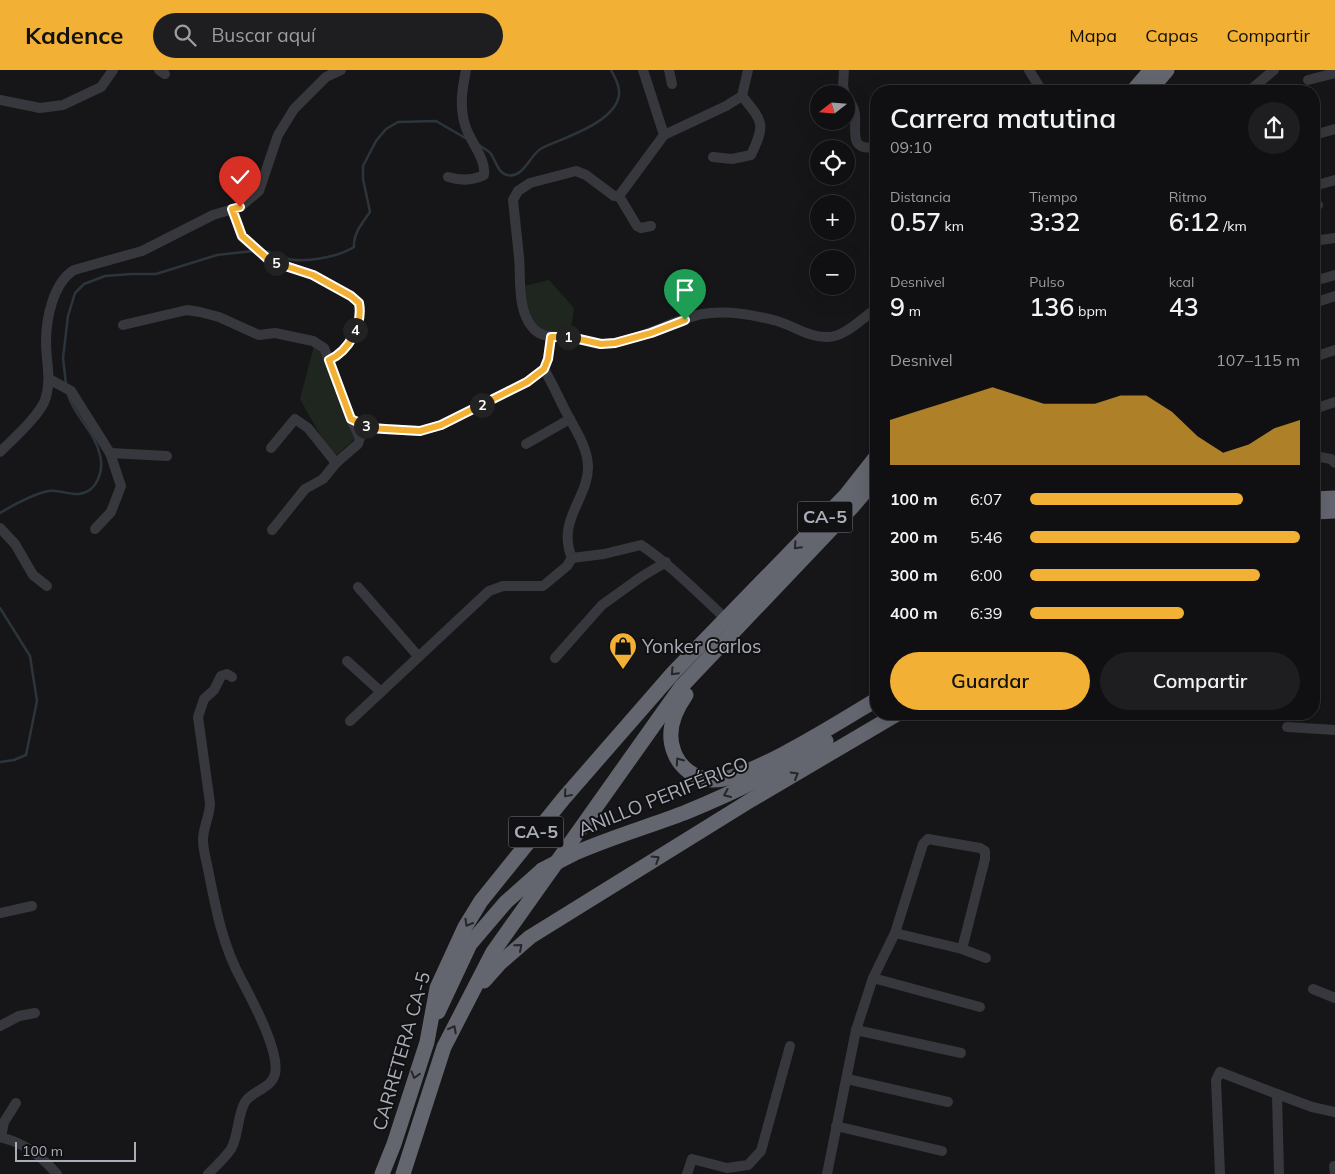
<!DOCTYPE html>
<html lang="es">
<head>
<meta charset="utf-8">
<style>
  :root { --surface:#101012; --page:#1e1e20; --text:#f1f3f6; --muted:#9c9d9f; --line:#303032; --accent:#f2b134 }
  body { margin:0; font-family:Mulish,sans-serif; background:var(--page); color:var(--text); height:100vh; display:flex; flex-direction:column; font-size:19px; white-space:nowrap }
  * { box-sizing:border-box; margin:0 }
  p { font-size:16px; color:var(--muted) }
  .icon { flex:none; width:28px; height:28px; fill:none; stroke:currentColor; stroke-width:2; stroke-linecap:round; stroke-linejoin:round }
  .map { position:relative; flex:1; overflow:hidden }
  .sheet { position:absolute; left:870px; top:15px; width:450px; height:635px; display:flex; flex-direction:column; background:var(--surface); border-radius:20px; box-shadow:0 5px 20px #0002,0 0 0 1px var(--line) }
  .sheet>* { flex:none }
  .needle { width:32px; rotate:253deg }
  .tools { position:absolute; left:810px; top:15px; display:grid; gap:10px }
  .tools a { display:grid; place-items:center; width:45px; height:45px; border-radius:50%; background:var(--surface); box-shadow:0 5px 20px #0002,0 0 0 1px var(--line); font-size:25px }
  .scale { position:absolute; left:15px; bottom:12px; width:121px; box-sizing:border-box; padding-left:5px; border:2px solid #a8adb8; border-top:0; font-size:14px; line-height:18px; white-space:nowrap; color:#a8adb8; -webkit-text-stroke:4px #111113; paint-order:stroke }
  .pin { position:absolute; display:grid; place-items:center; width:42px; height:42px; color:#fff; margin:-51px -21px; border-radius:50% 50% 50% 0; rotate:-45deg; box-shadow:0 0 5px #0007 }
  .pin .icon { rotate:45deg }
  .km { position:absolute; width:25px; height:25px; margin:-12px; border-radius:50%; background:#222; color:#fff; font-size:14px; line-height:25px; text-align:center }
  .round { display:grid; place-items:center; flex:none; width:52px; height:52px; border-radius:26px; background:var(--page) }
  .headline { display:flex; align-items:center; justify-content:space-between; height:85px; padding:0 20px }
  h1 { font-size:28px; font-weight:600; line-height:38px }
  .figures { display:grid; grid-template-columns:repeat(3,1fr); gap:8px; height:85px; padding:5px 20px }
  .figures div { display:grid; align-content:center }
  .figures b { font-size:25px; font-weight:600 }
  .figures small { font-size:14px; font-weight:400 }
  .figures p { font-size:14px }
  .chart { height:140px; padding:10px 20px }
  .chart p { display:flex; justify-content:space-between }
  .chart svg { width:100%; height:90px; margin-top:5px; fill:var(--accent); opacity:.7 }
  .action { display:flex; gap:10px; margin-top:auto; padding:10px 20px }
  .action a { flex:1; height:58px; border-radius:30px; background:var(--accent); color:#111; font-size:20px; font-weight:600; line-height:58px; text-align:center }
  .action a+a { background:var(--page); color:var(--text) }
  ul { padding:0 20px; list-style:none; font-size:16px }
  li { display:grid; grid-template-columns:80px 60px 1fr; align-items:center; height:38px }
  li i { height:12px; border-radius:6px; background:var(--accent) }
  header { display:flex; align-items:center; gap:30px; box-sizing:border-box; height:70px; padding:0 25px; background:var(--accent); color:#111 }
  header strong { font-size:24px }
  nav { display:flex; gap:28px; margin-inline-start:auto; font-size:18px }
  .search { width:350px; height:45px; background:var(--page); display:flex; align-items:center; gap:12px; box-sizing:border-box; padding:0 18px; border-radius:28px; color:var(--muted); font-size:19px }
  .map>svg:first-child { display:block }
</style>
</head>
<body>
<header>
<strong>Kadence</strong>
<div class="search"><svg class="icon" aria-label="search" viewBox="0 0 24 24"><circle cx="10" cy="10" r="6"/><path d="M15 15l6 6"/></svg>Buscar aquí</div>
<nav><a>Mapa</a><a>Capas</a><a>Compartir</a></nav>
</header>
<div class="map">
<svg width="1335" height="1104" viewBox="0 0 1335 1104">
  <rect width="100%" height="100%" fill="#161618"/>
  <!-- green -->
  <g fill="#1e261f">
    <path d="M549 210 574 238 570 267 532 257 521 217Z"/>
    <path d="M314 276 320 282 359 365 333 388 300 329Z"/>
  </g>
  <g fill="none" stroke-linecap="round" stroke-linejoin="round">
    <!-- stream -->
    <g stroke="#2c353c" stroke-width="2.5">
      <path d="M479 75C483 78 488 80 491 84 496 91 498 103 507 105 524 109 530 84 542 78 563 68 615 53 619 25 620 16 615 8 611 0"/>
      <path d="M266 181C272 183 278 186 285 188 302 194 338 187 354 177 353 164 362 153 370 142L363 109V96L376 71 386 59 398 52 436 51 467 69"/>
      <path d="M66 314 63 288 68 246 75 223 84 214 105 206 131 204H156L217 185 253 181"/>
      <path d="M0 443C15 434 31 425 48 421 58 419 69 425 79 424 97 422 104 401 100 385 95 362 75 347 68 325"/>
      <path d="M0 538 30 586 37 631 26 685 14 690 0 692"/>
    </g>
    <!-- minor -->
    <g stroke="#37383d" stroke-width="10">
      <path d="M159 0 165 4"/>
      <path d="M643 0 664 65"/>
      <path d="M669 0 672 14"/>
      <path d="M748 0 742 26 726 36 664 65 619 126H614L586 105 576 101 530 113 518 121 513 130C515 149 517 168 519 187 521 209 517 238 532 257 543 270 557 266 571 267 582 268 592 275 604 274 639 272 669 251 702 244 725 240 755 245 777 251 794 256 810 268 828 267 845 267 862 248 876 239"/>
      <path d="M844 0 843 16 845 24"/>
      <path d="M1029 0 1042 21"/>
      <path d="M1308 10 1335 3"/>
      <path d="M1249 21 1274 0"/>
      <path d="M846 26C849 30 853 35 854 40 859 56 845 82 876 77"/>
      <path d="M0 30 40 38 63 35 101 17 113 0"/>
      <path d="M1314 65 1335 59"/>
      <path d="M713 87 732 89 751 85C766 54 763 52 742 26"/>
      <path d="M448 107C461 111 472 111 484 105 486 89 472 74 466 58 459 38 462 20 466 0"/>
      <path d="M1321 114 1335 110"/>
      <path d="M619 126 637 156 641 158 651 156"/>
      <path d="M1314 135H1318"/>
      <path d="M233 139 242 167 270 191 313 205 351 226 359 233C363 255 349 281 329 290L351 349 370 357 385 359 420 361 441 355 527 312 544 299 548 289 551 267"/>
      <path d="M1314 171 1335 168"/>
      <path d="M1314 211 1335 205"/>
      <path d="M1314 233 1335 226"/>
      <path d="M123 255 187 240 200 242 219 247 259 265 275 263 313 271 324 278 329 290"/>
      <path d="M1314 287 1335 280"/>
      <path d="M544 299C551 311 557 324 563 336 572 355 587 374 588 396 589 428 556 450 572 488"/>
      <path d="M49 309 71 321 110 383 121 416 111 442 95 459"/>
      <path d="M1314 339 1335 332"/>
      <path d="M526 374 570 349"/>
      <path d="M271 378 295 349 308 358 336 393 358 374 360 368 351 349"/>
      <path d="M0 382C13 369 39 346 45 330 52 310 46 292 46 272 46 249 53 213 74 200L142 181 213 145 240 137 259 121 278 65 294 39 326 7 341 0"/>
      <path d="M110 383 167 386"/>
      <path d="M1314 386 1331 389 1335 393"/>
      <path d="M0 458 15 474 33 505 47 516"/>
      <path d="M272 460 305 419 323 409 336 393"/>
      <path d="M572 488 604 484 641 475C672 496 697 522 725 548"/>
      <path d="M358 517 418 586"/>
      <path d="M555 588 602 535 641 507 666 492"/>
      <path d="M347 591 381 622"/>
      <path d="M350 651 489 521 503 516H543L567 496 572 488"/>
      <path d="M1287 657 1335 660"/>
      <path d="M0 843 32 836"/>
      <path d="M895 863 962 879 986 888"/>
      <path d="M873 908 980 937"/>
      <path d="M1313 919 1335 928"/>
      <path d="M0 956 19 946 35 943"/>
      <path d="M856 960 961 983"/>
      <path d="M847 1009 948 1032"/>
      <path d="M836 1056 942 1081"/>
      <path d="M0 1067C25 1073 40 1085 57 1104"/>
      <path d="M1 1067 4 1052 16 1033"/>
      <path d="M1334 1096 1335 1104"/>
      <path d="M208 1104C216 1096 225 1088 231 1079 239 1065 237 1046 245 1032 253 1020 271 1019 275 1004 280 981 252 930 241 909 223 876 216 840 209 804 207 793 203 781 203 770 203 757 210 746 210 733L198 647 204 629 214 620 221 606 227 604 232 607"/>
      <path d="M687 1104 692 1089 727 1098 748 1095 761 1081 790 976"/>
      <path d="M827 1104 856 960 873 908 895 863 923 774 928 769 980 778 985 781V789L962 879"/>
      <path d="M1220 1104 1216 1010 1220 1002 1277 1024"/>
      <path d="M1279 1104 1277 1024 1312 1037 1335 1042"/>
    </g>
    <!-- highway -->
    <g stroke="#63666e" stroke-width="15">
      <path d="M1133 21 1151 0"/>
      <path d="M1149 21 1167 0"/>
      <path d="M1314 429 1335 428"/>
      <path d="M1314 442 1335 441"/>
      <path d="M686 625C674 642 666 662 674 682 680 698 695 709 712 710 746 712 844 649 876 630"/>
      <path d="M573 784C609 768 647 757 684 743 733 723 781 700 826 671"/>
      <path d="M484 911 500 893 530 867 751 730 897 644"/>
      <path d="M438 942 470 874 506 832 542 800"/>
      <path d="M382 1104 394 1074 427 972 437 918 465 857 481 831 564 728 673 603 846 425 876 387"/>
      <path d="M403 1104 444 977 493 882 681 617 853 436 876 409"/>
    </g>
    <!-- highway-bridge -->
    <path stroke="#63666e" stroke-width="15" d="M542 800 573 784"/>
  </g>
  <!-- one-way arrows -->
  <defs><path id="oneway-chevron" d="M-2-3.5L2.5 0L-2 3.5" fill="none" stroke-width="1.6" stroke-linecap="round" stroke-linejoin="round" transform="scale(1.25)"/></defs>
  <g stroke="#26262a">
    <use href="#oneway-chevron" transform="translate(797 476) rotate(133)"/>
    <use href="#oneway-chevron" transform="translate(674 602) rotate(133)"/>
    <use href="#oneway-chevron" transform="translate(679 691) rotate(-125)"/>
    <use href="#oneway-chevron" transform="translate(795 705) rotate(-30)"/>
    <use href="#oneway-chevron" transform="translate(567 724) rotate(131)"/>
    <use href="#oneway-chevron" transform="translate(727 724) rotate(157)"/>
    <use href="#oneway-chevron" transform="translate(656 789) rotate(-32)"/>
    <use href="#oneway-chevron" transform="translate(468 853) rotate(120)"/>
    <use href="#oneway-chevron" transform="translate(519 877) rotate(-41)"/>
    <use href="#oneway-chevron" transform="translate(453 959) rotate(-62)"/>
    <use href="#oneway-chevron" transform="translate(415 1005) rotate(107)"/>
  </g>
  <g fill="none" stroke-linecap="round" stroke-linejoin="round">
    <!-- route casing -->
    <g stroke="#fff" stroke-width="10">
      <path id="route" d="M240 137 232 139 242 166 270 191 313 205 351 226 359 233C363 255 349 281 329 290L351 349 370 358 385 359 420 361 441 355 527 312 544 299 548 289 551 267H570L601 274 615 273 651 263 685 250"/>
    </g>
    <!-- route -->
    <use href="#route" stroke="#f2b134" stroke-width="6"/>
  </g>
  <!-- icons -->
  <defs>
    <g id="shop-pin" transform="scale(1.4375)"><path d="M0 17L-7.5 6A9.5 9.5 0 1 1 7.5 6Z" fill="#f2b134" stroke="#111113"/><path d="M-5-2.5h2.3a2.7 3.5 0 0 1 5.4 0H5L5.5 6h-11ZM-1.5-2.5h3a1.5 2.3 0 0 0-3 0Z" fill="#111"/></g>
  </defs>
  <g fill-rule="evenodd">
    <use href="#shop-pin" x="623" y="576"/>
  </g>
  <g text-anchor="middle" stroke-width="4" stroke-linejoin="round" paint-order="stroke">
    <!-- shield labels -->
    <g fill="#111113" stroke="#7b7e86" stroke-width="1">
      <rect x="797.5" y="431.5" width="55" height="31" rx="4"/>
      <rect x="508.5" y="746.5" width="55" height="31" rx="4"/>
    </g>
    <g font-size="18" font-weight="bold" fill="#a8adb8">
      <text x="825" y="453">CA-5</text>
      <text x="536" y="768">CA-5</text>
    </g>
    <!-- poi labels -->
    <g font-size="19" fill="#a8adb8" stroke="#111113" text-anchor="start">
      <text x="642" y="583">Yonker Carlos</text>
    </g>
    <!-- street labels -->
    <g font-size="19" fill="#a8adb8" stroke="#111113">
      <text transform="translate(663 726) rotate(-22)" y="7">ANILLO PERIFÉRICO</text>
      <text transform="translate(401 981) rotate(-74)" y="7">CARRETERA CA-5</text>
    </g>
  </g>
</svg>
<div class="tools">
<a><svg class="needle" viewBox="-14 -14 28 28"><path d="M0-13l5 13h-10z" fill="#e53935"/><path d="M0 13l5-13h-10z" fill="#9c9d9f"/></svg></a>
<a><svg class="icon" aria-label="locate" viewBox="0 0 24 24"><circle cx="12" cy="12" r="6"/><path d="M12 2v4M12 18v4M2 12h4M18 12h4"/></svg></a>
<a>+</a>
<a>−</a>
</div>
<div class="scale">100 m</div>
<div class="pin" style="left:685px;top:250px;background:#1e9e55"><svg class="icon" aria-label="arrive" viewBox="0 0 24 24"><path d="M6 21V4h12l-3 4 3 4H6"/></svg></div>
<div class="pin" style="left:240px;top:137px;background:#d93025"><svg class="icon" aria-label="check" viewBox="0 0 24 24"><path d="M5 12l5 5 9-10"/></svg></div>
<b class="km" style="left:568px;top:267px">1</b>
<b class="km" style="left:482px;top:335px">2</b>
<b class="km" style="left:366px;top:356px">3</b>
<b class="km" style="left:355px;top:260px">4</b>
<b class="km" style="left:276px;top:193px">5</b>
<section class="sheet">
<div class="headline"><div><h1>Carrera matutina</h1><p>09:10</p></div><a class="round"><svg class="icon" aria-label="share" viewBox="0 0 24 24"><path d="M12 15V3M7 8l5-5 5 5M5 13v7h14v-7"/></svg></a></div>
<div class="figures">
<div><p>Distancia</p><b>0.57<small> km</small></b></div>
<div><p>Tiempo</p><b>3:32</b></div>
<div><p>Ritmo</p><b>6:12<small> /km</small></b></div>
</div>
<div class="figures">
<div><p>Desnivel</p><b>9<small> m</small></b></div>
<div><p>Pulso</p><b>136<small> bpm</small></b></div>
<div><p>kcal</p><b>43</b></div>
</div>
<div class="chart"><p><span>Desnivel</span>107–115 m</p>
<svg viewBox="0 0 160 44" preserveAspectRatio="none"><path d="M0 44V22L10 18L20 14L30 10L40 6L50 10L60 14L70 14L80 14L90 10L100 10L110 18L120 30L130 38L140 34L150 26L160 22V44z"/></svg>
</div>
<ul>
<li><b>100 m</b>6:07<i style="width:79%"></i></li>
<li><b>200 m</b>5:46<i style="width:100%"></i></li>
<li><b>300 m</b>6:00<i style="width:85%"></i></li>
<li><b>400 m</b>6:39<i style="width:57%"></i></li>
</ul>
<div class="action"><a>Guardar</a><a>Compartir</a></div>
</section>
</div>
</body>
</html>
